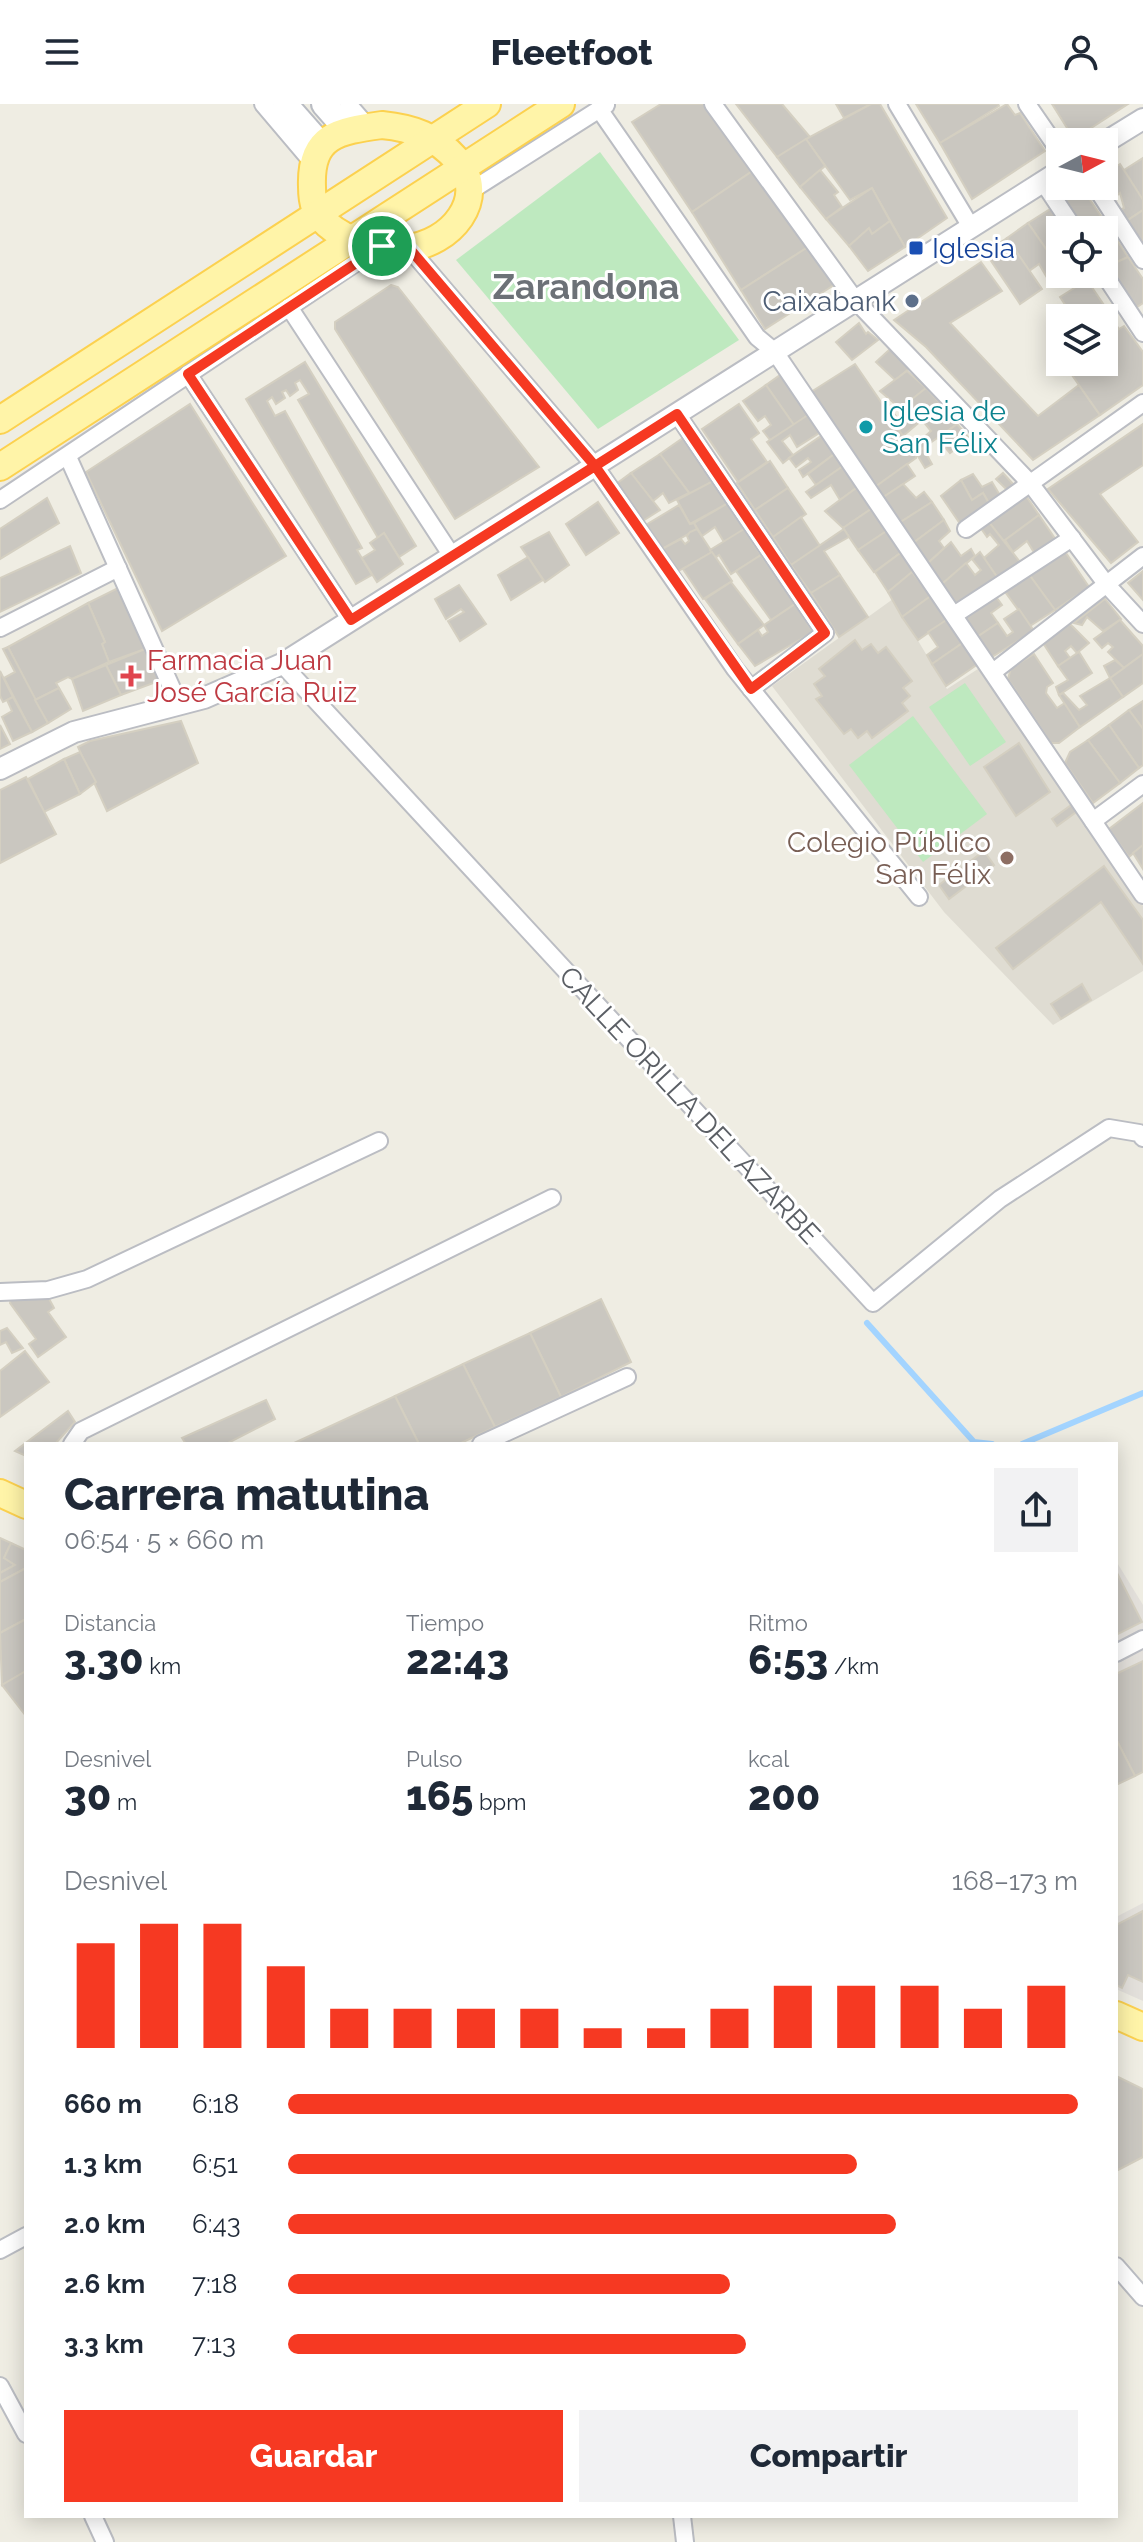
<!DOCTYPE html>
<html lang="es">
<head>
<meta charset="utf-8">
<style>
  :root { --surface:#fff; --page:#f2f2f3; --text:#1f2937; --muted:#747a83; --accent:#f63922 }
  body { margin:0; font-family:Raleway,sans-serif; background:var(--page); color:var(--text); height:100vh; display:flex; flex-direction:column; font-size:30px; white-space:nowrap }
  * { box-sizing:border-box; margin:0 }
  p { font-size:26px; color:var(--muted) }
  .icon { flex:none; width:44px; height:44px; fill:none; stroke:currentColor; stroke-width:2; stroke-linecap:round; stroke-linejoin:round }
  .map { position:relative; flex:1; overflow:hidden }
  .panel { position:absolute; left:24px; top:1338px; width:1094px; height:1076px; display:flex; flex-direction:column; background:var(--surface); border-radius:0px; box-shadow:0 4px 20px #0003 }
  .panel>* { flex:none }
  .needle { width:52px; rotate:83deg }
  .fabs { position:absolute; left:1046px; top:24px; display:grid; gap:16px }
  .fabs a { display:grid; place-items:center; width:72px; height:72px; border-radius:0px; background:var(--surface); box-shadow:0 4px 20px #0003; font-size:40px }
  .pin { position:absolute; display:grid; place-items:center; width:68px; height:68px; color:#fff; margin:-34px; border:4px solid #fff; border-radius:50%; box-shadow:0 2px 8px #0007 }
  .round { display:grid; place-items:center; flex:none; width:84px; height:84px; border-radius:0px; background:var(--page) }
  .overview { display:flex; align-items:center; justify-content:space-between; height:136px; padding:0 40px }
  h1 { font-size:44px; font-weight:800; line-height:60px }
  .stats { display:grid; grid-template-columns:repeat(3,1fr); gap:12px; height:136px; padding:8px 40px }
  .stats div { display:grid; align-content:center }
  .stats b { font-size:40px; font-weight:800 }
  .stats small { font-size:22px; font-weight:400 }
  .stats p { font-size:22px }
  .chart { height:224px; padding:16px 40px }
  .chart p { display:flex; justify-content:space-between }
  .chart svg { width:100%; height:144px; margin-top:8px; stroke:var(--accent); stroke-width:6 }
  .primary-button { display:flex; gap:16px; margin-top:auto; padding:16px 40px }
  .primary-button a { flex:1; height:92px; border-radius:0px; background:var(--accent); color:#fff; font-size:32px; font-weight:800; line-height:92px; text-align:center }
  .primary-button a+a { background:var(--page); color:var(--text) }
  ul { padding:0 40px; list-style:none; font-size:26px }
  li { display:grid; grid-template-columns:128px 96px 1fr; align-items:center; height:60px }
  li i { height:20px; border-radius:10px; background:var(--accent) }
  header { display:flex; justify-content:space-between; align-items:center; height:104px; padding:0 40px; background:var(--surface); font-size:36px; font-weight:800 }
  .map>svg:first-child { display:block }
</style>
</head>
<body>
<header><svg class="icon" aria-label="menu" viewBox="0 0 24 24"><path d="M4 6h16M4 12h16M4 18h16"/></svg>Fleetfoot<svg class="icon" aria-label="person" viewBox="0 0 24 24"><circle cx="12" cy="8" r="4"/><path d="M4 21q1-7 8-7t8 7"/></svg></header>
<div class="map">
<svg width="1143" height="2438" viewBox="0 0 1143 2438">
  <rect width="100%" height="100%" fill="#efede3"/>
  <!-- industrial -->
  <g fill="#e3e0db">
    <path d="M1116 1457 1143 1501V1668L1116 1682Z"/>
    <path d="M1143 1799V1897L1116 1885V1813Z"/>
  </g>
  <!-- education -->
  <path fill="#dfdcd2" d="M893 495 947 585 981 563 1143 802V867L1053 921 944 808 772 582Z"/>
  <!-- green -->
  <g fill="#bee9bf">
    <path d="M600 48 739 236 598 325 456 156Z"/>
    <path d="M965 579 1006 638 970 662 929 603Z"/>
    <path d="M913 612 987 710 923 758 849 661Z"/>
  </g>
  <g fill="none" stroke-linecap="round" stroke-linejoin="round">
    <!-- stream -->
    <g stroke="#a3d4ff" stroke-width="6">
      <path d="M867 1219 974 1338 992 1340"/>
      <path d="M1022 1340 1143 1289"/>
    </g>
  </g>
  <!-- building -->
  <g fill="#cac7c0" stroke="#d4cfc1" stroke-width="2">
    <path d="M661 0H703L754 66 692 108 632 18Z"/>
    <path d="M736 0H782L810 33 777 53Z"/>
    <path d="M836 0H871L844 14Z"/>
    <path d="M871 0H880L947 114 905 143 872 84 850 96 806 35Z"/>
    <path d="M916 0H998L999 2 940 39Z"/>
    <path d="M1007 0 1015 11 1020 9 1045 47 972 95 940 39Z"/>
    <path d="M1052 0H1128L1074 35Z"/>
    <path d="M806 35 825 62 800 83 777 53Z"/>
    <path d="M1143 54V94L1142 95 1124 66Z"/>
    <path d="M1120 60 1143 96V106L1125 118 1118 107 1124 104 1120 89 1110 97 1104 82V70Z"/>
    <path d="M754 66 808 143 741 186 692 108Z"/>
    <path d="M820 66 838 88 834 91 842 103 826 115 800 83Z"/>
    <path d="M872 84 890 117 872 130 869 124 849 142 826 115Z"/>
    <path d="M1082 84 1107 121 1099 126H1081L1061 97Z"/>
    <path d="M1052 104 1065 125 1049 134 1055 143 1060 140V165L1028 119Z"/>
    <path d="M1143 106V146L1125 118Z"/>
    <path d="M890 117 905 143 868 167 849 142 869 124 872 130Z"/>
    <path d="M1028 119 1060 165V170L1049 177 1039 160 1029 167 1007 134Z"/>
    <path d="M1107 121 1128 153 1106 163 1104 126H1099Z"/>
    <path d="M1007 134 1042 185 1020 200 985 148Z"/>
    <path d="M808 143 834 181 765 225 741 186Z"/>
    <path d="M1128 153 1143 175V199L1134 205 1106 163Z"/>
    <path d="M981 158 1002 187 950 219 1038 312 1079 281 1100 311 1033 356 926 243 894 216Z"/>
    <path d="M1087 176 1108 207 1098 214H1074L1060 193Z"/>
    <path d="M391 181 398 183 539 363 455 415 335 225V218Z"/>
    <path d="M1114 218 1119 225 1104 235V225Z"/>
    <path d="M859 219 866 230 868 228 878 236 852 256 836 238Z"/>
    <path d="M1124 222 1143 248V281L1100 311 1065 261 1104 258V234Z"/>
    <path d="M890 245 910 264 895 276 876 258Z"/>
    <path d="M305 258 416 442 399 453 384 429 378 434 298 296 309 290 300 276 295 279 298 286 290 292 286 286 282 288 285 294 276 300 272 293 267 297 275 312 285 307 362 444 357 446 372 471 356 480 246 295Z"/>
    <path d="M855 260 916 349V354L875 383 811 288Z"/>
    <path d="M907 267 926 284 901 305 880 287Z"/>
    <path d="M783 269 811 309 794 321 766 281Z"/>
    <path d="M766 281 794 321 770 336 763 327 771 321 765 312 758 317 743 297Z"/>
    <path d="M926 284 941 300 903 332 891 314 895 311 902 320 907 315 903 310 911 304 907 299Z"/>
    <path d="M190 300 286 452 162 527 86 368Z"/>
    <path d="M739 300 759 329 751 335 767 358 738 378 702 325Z"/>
    <path d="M941 300 957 320 916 349 912 344 931 327 922 316Z"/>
    <path d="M811 309 824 326 797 343 790 331 782 337 793 351 783 359 767 338Z"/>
    <path d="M957 320 969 334 950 349 938 335Z"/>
    <path d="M1143 320V361L1100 390 1138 438 1111 459 1048 385Z"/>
    <path d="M824 330 837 348 803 373 799 366 811 358 808 354 796 363 789 354Z"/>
    <path d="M683 334 713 377 691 391 660 350Z"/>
    <path d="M923 344 932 360 925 364 916 349Z"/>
    <path d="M837 348 846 360 816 381 808 370Z"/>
    <path d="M660 350 689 389 669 399 663 389 653 397 631 369Z"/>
    <path d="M770 357 788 384 755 406 737 379Z"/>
    <path d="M846 360 859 382 840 396 831 381 811 394 806 388Z"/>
    <path d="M907 360 915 372 882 394 875 383Z"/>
    <path d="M631 369 660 406 638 420 612 383Z"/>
    <path d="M1003 369 1015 382 1008 387 996 375Z"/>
    <path d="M973 370 982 383 992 378 1001 393 990 401 983 389 972 396 961 376Z"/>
    <path d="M961 376 972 396 983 389 990 401 961 421 941 392Z"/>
    <path d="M713 377 730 398 690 420 677 396Z"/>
    <path d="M903 380 916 394 924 388 932 398 899 419 882 394Z"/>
    <path d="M859 382 874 403 843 424 825 407Z"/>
    <path d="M788 384 806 410 773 433 755 406Z"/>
    <path d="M1024 389 1039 411 1004 437 988 417Z"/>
    <path d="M47 394 59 419 0 455V425Z"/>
    <path d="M598 398 619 429 586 451 566 420Z"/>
    <path d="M730 398 748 423 724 438 715 423 702 432 694 419Z"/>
    <path d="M932 398 944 416 913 439 899 419Z"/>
    <path d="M679 401 690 420 694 419 697 425 660 446 644 422Z"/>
    <path d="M874 403 888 426 858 446 843 424Z"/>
    <path d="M1039 411 1056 436 1035 450 1027 437 1013 448 1005 436Z"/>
    <path d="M801 413 820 442 791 461 773 433Z"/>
    <path d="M944 416 950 427 939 437 944 444 927 460 913 439Z"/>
    <path d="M988 417 1020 458 997 473 984 454 999 441 990 430 987 433 980 423Z"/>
    <path d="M697 425 712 448 675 469 660 446 681 435 685 440 689 437 687 432 690 428Z"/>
    <path d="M744 425 761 451 731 470 719 451 715 454 710 446Z"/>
    <path d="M844 425 849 433 824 447 840 471 811 489 791 461Z"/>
    <path d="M888 426 903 447 874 468 858 446Z"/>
    <path d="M549 428 569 461 545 478 521 443Z"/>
    <path d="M384 429 403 460 377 478 362 454 375 446 370 439Z"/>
    <path d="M951 438 961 452 971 445 975 452 942 480 927 460Z"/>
    <path d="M70 442 81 469 0 508V474Z"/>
    <path d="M1064 446 1089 483 1055 506 1028 469Z"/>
    <path d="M903 447 916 465 888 488 875 468Z"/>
    <path d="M712 448 732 477 703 495 683 465Z"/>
    <path d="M980 448 997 473 956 502 942 480 966 459 975 471 981 466 972 455Z"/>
    <path d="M761 451 795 500 771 516 736 467Z"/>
    <path d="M528 453 543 476 511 496 498 471Z"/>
    <path d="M1143 467V496L1128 479Z"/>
    <path d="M912 468 931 492 902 513 888 488Z"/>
    <path d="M1028 469 1055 506 1030 522 1003 485Z"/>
    <path d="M840 471 868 513 839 533 811 489Z"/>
    <path d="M731 478 764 521 738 540 705 495Z"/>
    <path d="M459 481 486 520 460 537 448 517 464 508 461 505 446 515 435 495Z"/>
    <path d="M118 484 145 545 109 558 102 540 105 538 88 499Z"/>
    <path d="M994 490 1002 501 991 509 998 519 977 533 963 512Z"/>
    <path d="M932 491 948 515 918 536 902 513Z"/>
    <path d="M1105 495 1121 515 1103 527 1087 513 1082 521 1074 519Z"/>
    <path d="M88 499 105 538 102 540 109 558 72 575 68 573 56 579 59 584 35 596 8 543Z"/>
    <path d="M795 500 813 528 755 562 738 540 758 526 762 532 768 528 764 521Z"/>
    <path d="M1019 505 1034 527 992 553 977 533 998 519 1007 532 1013 528 1004 515Z"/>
    <path d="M948 515 964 538 932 560 927 551 938 543 928 528Z"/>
    <path d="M1120 516 1143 542V550L1124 564 1108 548 1113 543 1108 539 1102 544 1094 535Z"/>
    <path d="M1070 520 1089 539 1077 549 1071 542 1065 547 1070 554 1058 562 1043 539Z"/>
    <path d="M855 536 862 546 871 540 878 549 886 543 912 577 903 584 910 592 902 599 908 607 872 634 867 627 858 634 851 625 844 630 816 595 822 592 814 580 825 572 819 565Z"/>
    <path d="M964 538 978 560 946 582 932 560Z"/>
    <path d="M8 543 48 619 32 628 4 574 15 568 3 545Z"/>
    <path d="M145 545 159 577 121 591 106 561Z"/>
    <path d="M1079 548 1092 569 1059 591 1056 583 1068 576 1058 562Z"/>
    <path d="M1034 550 1053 579 1047 583 1046 589 1057 604 1065 599 1080 623 1059 639H1051L1008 575 1011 564Z"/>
    <path d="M1143 550V579L1123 593 1110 574Z"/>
    <path d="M1115 556 1124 564 1110 574 1104 562Z"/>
    <path d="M106 561 121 591 83 607 72 575Z"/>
    <path d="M0 567 13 593 3 598 0 592Z"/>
    <path d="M1110 574 1123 593 1080 623 1059 591 1063 589 1079 606 1087 601 1080 592Z"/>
    <path d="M59 584 71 605 48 619 35 596Z"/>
    <path d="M13 593 32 628 13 637 2 613 12 607 7 596Z"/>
    <path d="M1143 597V625L1129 606Z"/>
    <path d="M1129 606 1143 625V661L1139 664 1109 621Z"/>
    <path d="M181 617 198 659 107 707 78 643 90 637Z"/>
    <path d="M0 621 10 640 0 645Z"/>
    <path d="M1109 621 1139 664 1120 679 1088 636Z"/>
    <path d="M1088 636 1120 679 1093 699 1065 659 1070 648Z"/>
    <path d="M1019 639 1050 688 1016 712 984 663Z"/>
    <path d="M80 648 96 678 80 690 64 655Z"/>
    <path d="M64 655 80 690 44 708 28 675Z"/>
    <path d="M26 673 56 730 0 759V686Z"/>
    <path d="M1074 699 1079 706 1057 722 1052 715Z"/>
    <path d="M1143 699V741L1129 753 1109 725Z"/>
    <path d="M1143 741V765L1133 749Z"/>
    <path d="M984 747 994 761 949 795 939 781Z"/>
    <path d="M1104 762 1143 816V860L1101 798 1013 865 996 844Z"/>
    <path d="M1082 880 1091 896 1061 915 1051 900Z"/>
    <path d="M47 1191 54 1204 48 1208 66 1233 38 1253 29 1240 36 1235 10 1199 11 1195Z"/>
    <path d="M601 1195 631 1258 561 1293 530 1229Z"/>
    <path d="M7 1224 23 1244 12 1249 6 1238 0 1241V1227Z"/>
    <path d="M530 1229 561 1293 495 1323 463 1260Z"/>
    <path d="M25 1247 49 1278 0 1313V1267Z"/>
    <path d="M463 1260 495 1323 459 1340H419L395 1292Z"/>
    <path d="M395 1292 419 1340H292Z"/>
    <path d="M266 1296 275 1315 228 1339 186 1340 182 1334Z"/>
    <path d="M68 1307 75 1318 55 1340H26V1352L15 1347Z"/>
    <path d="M0 1434 11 1439 4 1454 15 1461 0 1469Z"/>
    <path d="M11 1439 26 1446V1464L0 1478V1469L15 1461 4 1454Z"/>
    <path d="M26 1464V1515L0 1529V1478Z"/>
    <path d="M1116 1467 1142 1518 1116 1531Z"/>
    <path d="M26 1515V1567L2 1581 0 1529Z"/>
    <path d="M1143 1557V1668L1135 1672 1116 1635V1570Z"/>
    <path d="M26 1567V1612L2 1581Z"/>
    <path d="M1116 1635 1135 1672 1116 1681Z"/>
    <path d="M1143 1807V1878L1128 1871 1122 1884 1116 1881V1821Z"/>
    <path d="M1116 1972 1143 1985V2053L1116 2067Z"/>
  </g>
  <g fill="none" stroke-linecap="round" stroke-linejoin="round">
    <!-- minor casing -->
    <g stroke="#bbbdc3" stroke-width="20">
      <g id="minor">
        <path d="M263 0 313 59"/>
        <path d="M348 0 368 23"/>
        <path d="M713 0 856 197 1030 379 1107 481 1143 520"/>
        <path d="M897 0 971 123"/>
        <path d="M1027 0 1060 48"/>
        <path d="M599 5 757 233 775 248 1143 791"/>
        <path d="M1043 78 1075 126"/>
        <path d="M1095 82 1143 156"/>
        <path d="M472 86 606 1"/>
        <path d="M409 144 595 362 735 565 919 793"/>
        <path d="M1104 170 1143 229"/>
        <path d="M289 203 452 452"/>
        <path d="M188 270 351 516"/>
        <path d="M677 310 825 529 751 585"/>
        <path d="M68 353 179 600"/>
        <path d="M0 396 381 142"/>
        <path d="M966 425 1143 299"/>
        <path d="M954 511 1072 434"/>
        <path d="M0 524 118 464"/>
        <path d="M282 560 873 1199 1000 1095 1109 1024 1139 1029 1143 1034"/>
        <path d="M993 568 1143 452"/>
        <path d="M1093 717 1143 680"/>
        <path d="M0 1188 48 1186 87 1175 379 1037"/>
        <path d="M72 1340 81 1327 552 1094"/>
        <path d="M481 1340 627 1273"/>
        <path d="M1116 1549 1143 1535"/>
        <path d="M0 2146 26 2132"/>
        <path d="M1116 2162 1143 2193"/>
        <path d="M0 2282 26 2330"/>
        <path d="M93 2412 105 2438"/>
        <path d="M682 2412 685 2438"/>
      </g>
    </g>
    <!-- tertiary casing -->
    <g stroke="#bbbdc3" stroke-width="24">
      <g id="tertiary">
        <path d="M1104 39 1143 15"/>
        <path d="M0 665 74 628 204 594 282 560 1060 67"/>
      </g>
    </g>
    <!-- secondary casing -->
    <g stroke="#b9bcc3" stroke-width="28">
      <g id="secondary">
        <path d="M285 0 321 41"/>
        <path d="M324 0 346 25"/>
      </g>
    </g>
    <!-- primary casing -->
    <g stroke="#fcd14f" stroke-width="30">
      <g id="primary">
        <path d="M382 21C412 24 436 32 457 56 490 94 450 141 406 144 379 146 347 138 327 120 315 110 312 99 312 83 310 31 338 27 382 21Z"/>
        <path d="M0 316 487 0"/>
        <path d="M0 363 561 0"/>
        <path d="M0 1389 26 1401"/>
        <path d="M1116 1911 1143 1923"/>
      </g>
    </g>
    <!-- minor -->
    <use href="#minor" stroke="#fff" stroke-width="16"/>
    <!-- tertiary -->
    <use href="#tertiary" stroke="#fff" stroke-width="20"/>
    <!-- secondary -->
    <use href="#secondary" stroke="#fff" stroke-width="24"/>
    <!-- primary -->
    <use href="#primary" stroke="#fff4a8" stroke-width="26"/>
  </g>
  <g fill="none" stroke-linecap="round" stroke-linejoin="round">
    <!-- route casing -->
    <g stroke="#fff" stroke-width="16">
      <path id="route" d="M382 142 188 270 351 516 595 362 751 585 825 529 677 310 595 362 409 144 382 142"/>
    </g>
    <!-- route -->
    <use href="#route" stroke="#f63922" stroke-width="10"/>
  </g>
  <!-- markers -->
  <rect fill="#1a4fb4" stroke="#fff" stroke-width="3" x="908" y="136" width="16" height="16" rx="4"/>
  <circle fill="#5c6f8a" stroke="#fff" stroke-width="3" cx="912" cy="197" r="8"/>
  <circle fill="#0f9aa8" stroke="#fff" stroke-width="3" cx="866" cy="323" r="8"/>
  <path fill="#e0444e" stroke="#fff" stroke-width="3" d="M127 560h8v8h8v8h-8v8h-8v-8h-8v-8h8z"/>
  <circle fill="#8d6e63" stroke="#fff" stroke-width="3" cx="1007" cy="754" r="8"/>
  <g text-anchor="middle" stroke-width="6" stroke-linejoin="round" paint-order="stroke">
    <!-- transit labels -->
    <g font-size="28" fill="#164399" stroke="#fff" text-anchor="start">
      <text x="932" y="154">Iglesia</text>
    </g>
    <!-- service labels -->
    <g font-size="28" fill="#4e5e75" stroke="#fff" text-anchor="end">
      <text x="896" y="207">Caixabank</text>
    </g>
    <!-- culture labels -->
    <g font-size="28" fill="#0d838f" stroke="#fff" text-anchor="start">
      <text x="882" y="317">Iglesia de<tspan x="882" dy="32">San Félix</tspan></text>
    </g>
    <!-- health labels -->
    <g font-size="28" fill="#be3a42" stroke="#fff" text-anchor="start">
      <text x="147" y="566">Farmacia Juan<tspan x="147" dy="32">José García Ruiz</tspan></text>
    </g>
    <!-- education labels -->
    <g font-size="28" fill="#785e54" stroke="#fff" text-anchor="end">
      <text x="991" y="748">Colegio Público<tspan x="991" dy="32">San Félix</tspan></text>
    </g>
    <!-- street labels -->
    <g font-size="28" fill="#5b5f65" stroke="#fff">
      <text transform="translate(690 1001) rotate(47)" y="10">CALLE ORILLA DEL AZARBE</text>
    </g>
    <!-- district labels -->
    <g font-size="36" font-weight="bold" fill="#6c7177" stroke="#fff">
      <text x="586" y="195">Zarandona</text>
    </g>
  </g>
</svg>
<div class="fabs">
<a><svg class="needle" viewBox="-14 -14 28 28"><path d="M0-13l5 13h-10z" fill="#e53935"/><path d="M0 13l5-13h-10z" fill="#747a83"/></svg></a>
<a><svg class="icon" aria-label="locate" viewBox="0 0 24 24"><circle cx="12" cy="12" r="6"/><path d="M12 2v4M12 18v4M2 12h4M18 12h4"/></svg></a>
<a><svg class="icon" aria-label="layers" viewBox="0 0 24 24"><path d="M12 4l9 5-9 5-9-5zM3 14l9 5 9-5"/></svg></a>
</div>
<div class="pin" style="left:382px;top:142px;background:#1e9e55"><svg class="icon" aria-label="arrive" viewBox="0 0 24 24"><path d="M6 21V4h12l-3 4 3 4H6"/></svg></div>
<section class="panel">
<div class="overview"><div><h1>Carrera matutina</h1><p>06:54 · 5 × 660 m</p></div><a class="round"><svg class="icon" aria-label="share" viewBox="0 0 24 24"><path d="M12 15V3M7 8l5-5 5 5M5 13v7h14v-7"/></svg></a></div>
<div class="stats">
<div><p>Distancia</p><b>3.30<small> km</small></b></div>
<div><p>Tiempo</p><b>22:43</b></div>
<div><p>Ritmo</p><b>6:53<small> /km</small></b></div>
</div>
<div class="stats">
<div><p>Desnivel</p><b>30<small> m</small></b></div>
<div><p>Pulso</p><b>165<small> bpm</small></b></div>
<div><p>kcal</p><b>200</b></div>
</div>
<div class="chart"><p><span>Desnivel</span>168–173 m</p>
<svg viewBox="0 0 160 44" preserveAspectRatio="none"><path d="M5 44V12M15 44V6M25 44V6M35 44V19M45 44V32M55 44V32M65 44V32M75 44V32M85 44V38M95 44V38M105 44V32M115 44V25M125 44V25M135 44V25M145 44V32M155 44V25"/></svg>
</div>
<ul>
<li><b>660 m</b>6:18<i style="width:100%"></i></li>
<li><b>1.3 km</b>6:51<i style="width:72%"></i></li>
<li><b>2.0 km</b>6:43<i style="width:77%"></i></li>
<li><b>2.6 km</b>7:18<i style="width:56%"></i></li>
<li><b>3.3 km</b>7:13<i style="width:58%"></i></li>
</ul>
<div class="primary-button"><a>Guardar</a><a>Compartir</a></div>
</section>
</div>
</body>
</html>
